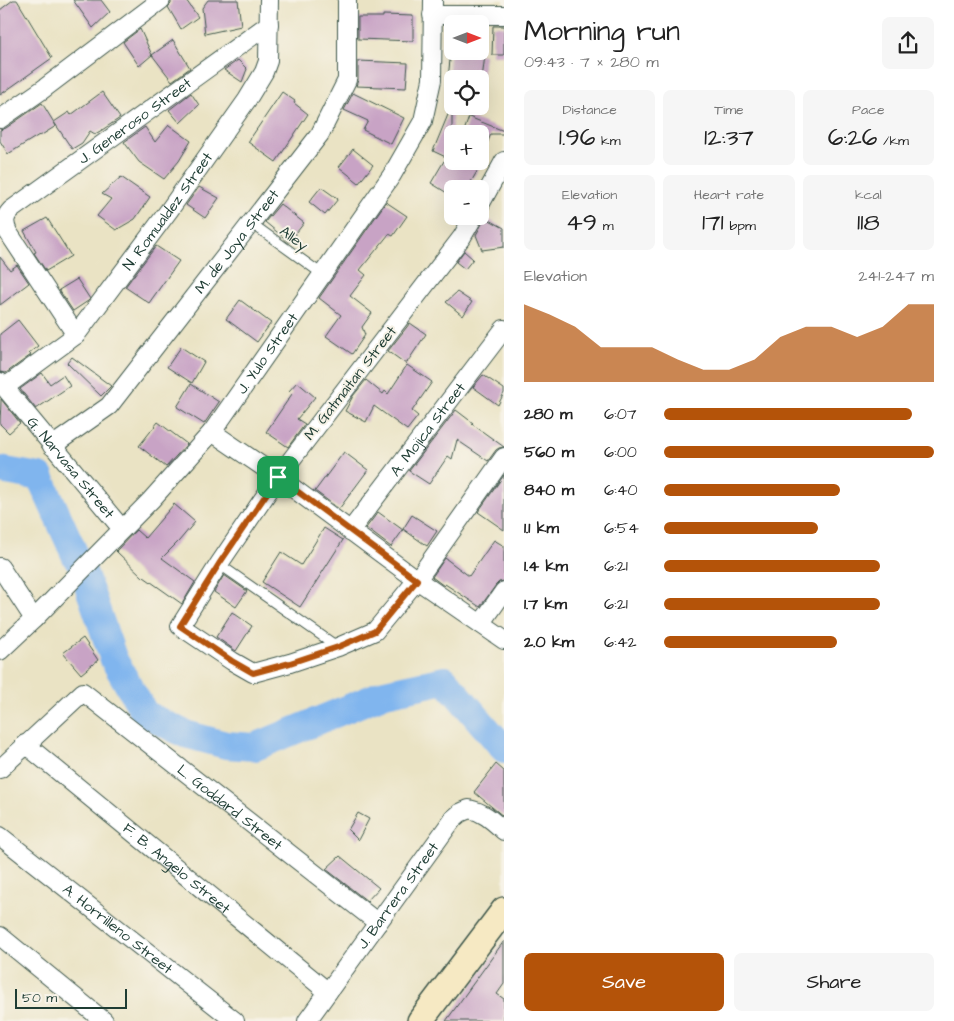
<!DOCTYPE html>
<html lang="en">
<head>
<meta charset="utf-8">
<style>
  :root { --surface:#fff; --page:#f6f6f6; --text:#222; --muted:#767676; --accent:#b45309 }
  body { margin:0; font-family:"Architects Daughter",sans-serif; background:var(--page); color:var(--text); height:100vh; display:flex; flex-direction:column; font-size:19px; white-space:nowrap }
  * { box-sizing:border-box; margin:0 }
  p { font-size:16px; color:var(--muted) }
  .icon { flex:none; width:28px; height:28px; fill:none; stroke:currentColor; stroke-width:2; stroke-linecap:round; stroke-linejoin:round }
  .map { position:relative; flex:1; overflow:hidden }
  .details { display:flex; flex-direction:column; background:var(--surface); width:450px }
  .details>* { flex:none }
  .needle { width:32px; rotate:90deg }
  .buttons { position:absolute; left:444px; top:15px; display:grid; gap:10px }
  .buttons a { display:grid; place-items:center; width:45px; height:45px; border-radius:8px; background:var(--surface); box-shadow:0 5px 20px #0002; font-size:25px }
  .scale { position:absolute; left:15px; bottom:12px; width:112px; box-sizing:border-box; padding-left:5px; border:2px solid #1f3d34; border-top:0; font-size:14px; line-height:18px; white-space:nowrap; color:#1f3d34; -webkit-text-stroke:4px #f7f3e8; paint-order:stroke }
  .pin { position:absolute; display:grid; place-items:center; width:42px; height:42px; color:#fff; margin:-21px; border-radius:10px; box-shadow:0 2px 8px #0006 }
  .round { display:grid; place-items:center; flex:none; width:52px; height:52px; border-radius:8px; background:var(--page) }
  .overview { display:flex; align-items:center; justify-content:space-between; height:85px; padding:0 20px }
  h1 { font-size:28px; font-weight:600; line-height:38px }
  .metrics { display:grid; grid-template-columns:repeat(3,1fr); gap:8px; height:85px; padding:5px 20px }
  .metrics div { display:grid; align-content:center; border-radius:8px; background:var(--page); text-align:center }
  .metrics b { font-size:25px; font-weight:600 }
  .metrics small { font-size:14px; font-weight:400 }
  .metrics p { font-size:14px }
  .chart { height:140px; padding:10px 20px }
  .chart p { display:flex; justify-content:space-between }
  .chart svg { width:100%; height:90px; margin-top:5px; fill:var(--accent); opacity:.7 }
  .button { display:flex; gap:10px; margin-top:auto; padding:10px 20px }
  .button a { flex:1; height:58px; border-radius:8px; background:var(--accent); color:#fff; font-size:20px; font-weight:600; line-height:58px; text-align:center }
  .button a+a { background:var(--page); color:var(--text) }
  ul { padding:0 20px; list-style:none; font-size:16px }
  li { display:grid; grid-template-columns:80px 60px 1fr; align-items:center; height:38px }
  li i { height:12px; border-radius:6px; background:var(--accent) }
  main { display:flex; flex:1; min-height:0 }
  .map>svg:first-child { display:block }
</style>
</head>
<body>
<main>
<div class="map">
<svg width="504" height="1021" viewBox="0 0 504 1021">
  <rect width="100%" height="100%" fill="#f7f3e8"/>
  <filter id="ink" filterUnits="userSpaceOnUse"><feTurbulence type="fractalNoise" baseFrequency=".02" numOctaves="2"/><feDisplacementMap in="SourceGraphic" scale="10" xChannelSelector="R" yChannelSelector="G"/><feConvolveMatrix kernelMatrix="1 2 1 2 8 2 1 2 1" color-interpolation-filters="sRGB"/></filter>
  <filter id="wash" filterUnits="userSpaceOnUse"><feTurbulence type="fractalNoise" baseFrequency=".0096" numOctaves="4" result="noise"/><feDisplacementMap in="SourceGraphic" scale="20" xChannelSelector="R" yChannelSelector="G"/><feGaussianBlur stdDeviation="1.12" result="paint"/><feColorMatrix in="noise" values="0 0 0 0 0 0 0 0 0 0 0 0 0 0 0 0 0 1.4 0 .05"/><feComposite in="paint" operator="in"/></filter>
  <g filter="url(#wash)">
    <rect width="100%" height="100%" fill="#eae3c4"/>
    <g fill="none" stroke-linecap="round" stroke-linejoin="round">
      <!-- river -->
      <g stroke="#80b5ee" stroke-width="28">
        <path d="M0 470 40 477 76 557"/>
        <path d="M83 571 114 660 145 714 185 734 226 745 255 747 385 693 445 680 504 749"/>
      </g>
    </g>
    <g id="blocks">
      <!-- building -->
      <g fill="#c8a3c5">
        <path d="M13 0H17L52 58 0 95V10Z"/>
        <path d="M73 0H101L110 12 93 28Z"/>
        <path d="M171 0H186L198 17 181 29 168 7 171 4Z"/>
        <path d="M208 0H238L241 26 205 34 202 8Z"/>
        <path d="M383 15 413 16V41L358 39V17H383Z"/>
        <path d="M493 26H504V55H492Z"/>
        <path d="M140 29 152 55 139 66 123 42Z"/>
        <path d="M173 40 190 68 172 81 152 55Z"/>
        <path d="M451 50 452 51 485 55 482 79H448Z"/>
        <path d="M238 60 247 69 242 82 224 70Z"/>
        <path d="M358 61 408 63 406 88 356 86 358 80Z"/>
        <path d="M102 92 120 118 102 130 95 134 90 131 82 143 72 149 54 122 69 112 71 115Z"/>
        <path d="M282 92 295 101 294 103 308 114 276 162 248 142Z"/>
        <path d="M191 93 199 105 180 123 169 110Z"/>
        <path d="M353 93 404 118 391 144 363 130 368 121 344 110Z"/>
        <path d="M42 103 56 126 40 136 39 135 8 154 0 141V130L6 128Z"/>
        <path d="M452 105V160L433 151Z"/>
        <path d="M469 117 504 131V134H491L481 159H480V134H463Z"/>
        <path d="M169 125 191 141 179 161 164 179 139 162 124 142 145 127 155 142Z"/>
        <path d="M353 149 373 165 359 183 339 167Z"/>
        <path d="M444 161H483L467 189H452V196L431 183Z"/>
        <path d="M121 177 150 197 135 219 116 230 97 216 111 199 102 194Z"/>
        <path d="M199 187 219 198 205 218 186 205Z"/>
        <path d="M321 187 338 199 325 215 309 202Z"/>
        <path d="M386 202 407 216 393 236 389 234 360 270 366 275 350 296 372 313 362 327 365 335 352 354 326 336 341 315 319 298Z"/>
        <path d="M280 204 304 223 289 242 265 222Z"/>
        <path d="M47 218 71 256 46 271 34 253 36 252 24 231Z"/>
        <path d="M486 218 504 228V247L482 250 476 235 484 220Z"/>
        <path d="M156 246 179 261 149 303 125 287Z"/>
        <path d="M464 251 473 259 465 269 456 262Z"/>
        <path d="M0 257 10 270 17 265 29 283 0 305Z"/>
        <path d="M77 279 90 299 88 301 73 311 59 290Z"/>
        <path d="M457 292 472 302 463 316 446 302Z"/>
        <path d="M240 300 271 323 257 342 226 319Z"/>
        <path d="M18 320 38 346 29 353 31 355 6 373 0 372V334Z"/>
        <path d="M410 323 426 334 406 364 388 351Z"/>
        <path d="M181 347 204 362 192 383 167 367Z"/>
        <path d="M72 357 111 386 101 396 67 363Z"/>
        <path d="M407 365 432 382 412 411 418 416 407 430 374 406 366 422 345 411 353 396 366 380 383 394 385 391 388 394Z"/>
        <path d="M42 373 50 384 63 375 70 386 36 409 20 389Z"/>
        <path d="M483 375 504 389V393L498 405 473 387Z"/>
        <path d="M297 382 315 397 297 419 305 424 288 447 266 432 292 394 289 391Z"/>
        <path d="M191 384 219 402 204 424 177 407Z"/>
        <path d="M1 399 20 423 9 433 0 424Z"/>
        <path d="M456 410 473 423 472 424 504 447 499 448 496 450 488 461 457 440 452 459 448 456 429 484 409 471Z"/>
        <path d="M158 422 187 444 166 467 139 446Z"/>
        <path d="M344 452 368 470 339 509 315 491Z"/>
        <path d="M504 475V530L478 512Z"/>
        <path d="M174 504 195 522 179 541 162 558 195 582 182 604 144 577V578L116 551 136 530 145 538Z"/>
        <path d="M378 512 403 530 391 547 366 528Z"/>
        <path d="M412 515 437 531 427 546 403 529Z"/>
        <path d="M324 528 343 540 300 607 262 582 281 552 301 565Z"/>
        <path d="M494 540 504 546V581L499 582 496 585 480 607 445 584 444 586 432 577 445 558 469 576Z"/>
        <path d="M224 575 247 591 236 607 214 592Z"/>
        <path d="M232 612 252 626 236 651 216 637Z"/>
        <path d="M83 638 98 660 81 674 63 653Z"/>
        <path d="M496 764 504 771V817L474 792Z"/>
        <path d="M358 813 369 819 358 840 348 830Z"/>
        <path d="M340 856 379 888 367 901 326 869Z"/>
        <path d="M504 941V984L497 994 504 999V1021H446Z"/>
      </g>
    </g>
  </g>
  <g filter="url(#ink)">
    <use href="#blocks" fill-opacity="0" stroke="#3d564a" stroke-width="1"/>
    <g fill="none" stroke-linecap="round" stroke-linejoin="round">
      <!-- lane casing -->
      <g stroke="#3d564a" stroke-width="11">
        <g id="lane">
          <path d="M251 223 322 274"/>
          <path d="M219 564 338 647"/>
        </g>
      </g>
      <!-- street casing -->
      <g stroke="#3d564a" stroke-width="20">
        <g id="street">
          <path d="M432 15H504"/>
          <path d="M0 119 42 90 161 0"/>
          <path d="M480 205 504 161"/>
          <path d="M474 216 462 237 278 477 219 564 180 626 232 661 253 673 290 663 338 647 375 631 417 580 504 457"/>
          <path id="s1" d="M76 335 8 232C4 223 4 217 11 210L269 24"/>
          <path id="s2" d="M0 382 122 529"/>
          <path id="s3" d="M5 387 76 335 170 209 247 100 264 72 268 61 269 0"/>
          <path d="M212 432 278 477 417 580 504 640"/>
          <path id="s4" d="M52 446 109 406 320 134 347 80V0"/>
          <path id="s5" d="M350 531 504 329"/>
          <path d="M0 567 34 619"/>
          <path d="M481 624 504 591"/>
          <path id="s6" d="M0 651 34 619 151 500 212 432 392 175 423 121 432 80 433 0"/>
          <path id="s7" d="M25 744 328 992"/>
          <path id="s8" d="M0 769 83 692 378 923"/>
          <path id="s9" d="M0 836 235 1021"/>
          <path d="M0 936 104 1021"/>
          <path id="s10" d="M307 1021 453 819 460 813 469 809C484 812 493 821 504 831"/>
        </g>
      </g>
      <!-- secondary casing -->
      <g stroke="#3d564a" stroke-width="28">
        <path id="secondary" d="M420 1021 504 910"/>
      </g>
      <!-- lane -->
      <use href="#lane" stroke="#fff" stroke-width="9"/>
      <!-- street -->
      <use href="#street" stroke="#fff" stroke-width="18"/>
      <!-- secondary -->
      <use href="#secondary" stroke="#f6e9c3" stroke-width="25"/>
    </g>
  </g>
  <g fill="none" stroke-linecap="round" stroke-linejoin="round" filter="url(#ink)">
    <!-- route casing -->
    <g stroke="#fff" stroke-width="10">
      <path id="route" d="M278 477 417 580 375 631 338 647 290 663 253 673 232 661 180 626 219 564Z"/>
    </g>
    <!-- route -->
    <use href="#route" stroke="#b45309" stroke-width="6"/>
  </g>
  <g text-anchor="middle" stroke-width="4" stroke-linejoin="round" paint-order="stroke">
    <!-- street labels -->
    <g font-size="15" fill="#1f3d34" stroke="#f7f3e8">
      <text dy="5" stroke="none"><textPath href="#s1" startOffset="300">J. Generoso Street</textPath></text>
      <text dy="5" stroke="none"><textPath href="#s3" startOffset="242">N. Romualdez Street</textPath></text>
      <text transform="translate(294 238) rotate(36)" y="5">Alley</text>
      <text dy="5" stroke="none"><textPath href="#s4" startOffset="278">M. de Joya Street</textPath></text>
      <text dy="5" stroke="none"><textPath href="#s6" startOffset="401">J. Yulo Street</textPath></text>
      <text transform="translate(350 383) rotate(-52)" y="5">M. Gatmaitan Street</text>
      <text dy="5" stroke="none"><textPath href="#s5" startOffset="128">A. Mojica Street</textPath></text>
      <text dy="5" stroke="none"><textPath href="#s2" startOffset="111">G. Narvasa Street</textPath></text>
      <text dy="5" stroke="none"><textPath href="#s8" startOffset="300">L. Goddard Street</textPath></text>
      <text dy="5" stroke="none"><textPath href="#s7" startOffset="196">F. B. Angelo Street</textPath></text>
      <text dy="5" stroke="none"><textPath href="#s10" startOffset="155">J. Barrera Street</textPath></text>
      <text dy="5" stroke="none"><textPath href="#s9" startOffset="150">A. Horrilleno Street</textPath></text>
    </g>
  </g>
</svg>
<div class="buttons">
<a><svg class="needle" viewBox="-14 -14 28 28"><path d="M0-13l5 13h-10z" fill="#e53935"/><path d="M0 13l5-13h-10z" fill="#767676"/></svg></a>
<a><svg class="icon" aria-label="locate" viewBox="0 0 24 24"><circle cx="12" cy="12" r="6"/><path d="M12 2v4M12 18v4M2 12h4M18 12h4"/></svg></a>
<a>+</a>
<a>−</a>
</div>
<div class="scale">50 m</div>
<div class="pin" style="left:278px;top:477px;background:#1e9e55"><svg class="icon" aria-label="arrive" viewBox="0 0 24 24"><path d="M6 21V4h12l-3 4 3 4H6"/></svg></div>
</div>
<section class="details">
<div class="overview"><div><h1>Morning run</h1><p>09:43 · 7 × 280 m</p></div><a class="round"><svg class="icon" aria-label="share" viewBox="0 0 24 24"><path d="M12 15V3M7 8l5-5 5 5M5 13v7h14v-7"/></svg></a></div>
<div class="metrics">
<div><p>Distance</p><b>1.96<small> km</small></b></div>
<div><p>Time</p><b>12:37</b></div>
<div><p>Pace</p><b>6:26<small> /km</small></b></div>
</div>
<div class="metrics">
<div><p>Elevation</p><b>49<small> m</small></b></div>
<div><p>Heart rate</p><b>171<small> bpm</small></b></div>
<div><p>kcal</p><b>118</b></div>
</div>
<div class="chart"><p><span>Elevation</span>241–247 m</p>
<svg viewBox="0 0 160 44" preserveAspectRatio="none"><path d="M0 44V6L10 11L20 17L30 27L40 27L50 27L60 33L70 38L80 38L90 33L100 22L110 17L120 17L130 22L140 17L150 6L160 6V44z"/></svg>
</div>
<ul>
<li><b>280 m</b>6:07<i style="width:92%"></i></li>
<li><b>560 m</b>6:00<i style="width:100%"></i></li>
<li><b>840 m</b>6:40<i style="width:65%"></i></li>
<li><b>1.1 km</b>6:54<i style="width:57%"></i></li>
<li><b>1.4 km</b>6:21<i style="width:80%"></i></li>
<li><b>1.7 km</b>6:21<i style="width:80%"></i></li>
<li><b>2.0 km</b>6:42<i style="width:64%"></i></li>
</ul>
<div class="button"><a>Save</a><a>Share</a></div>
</section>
</main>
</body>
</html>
